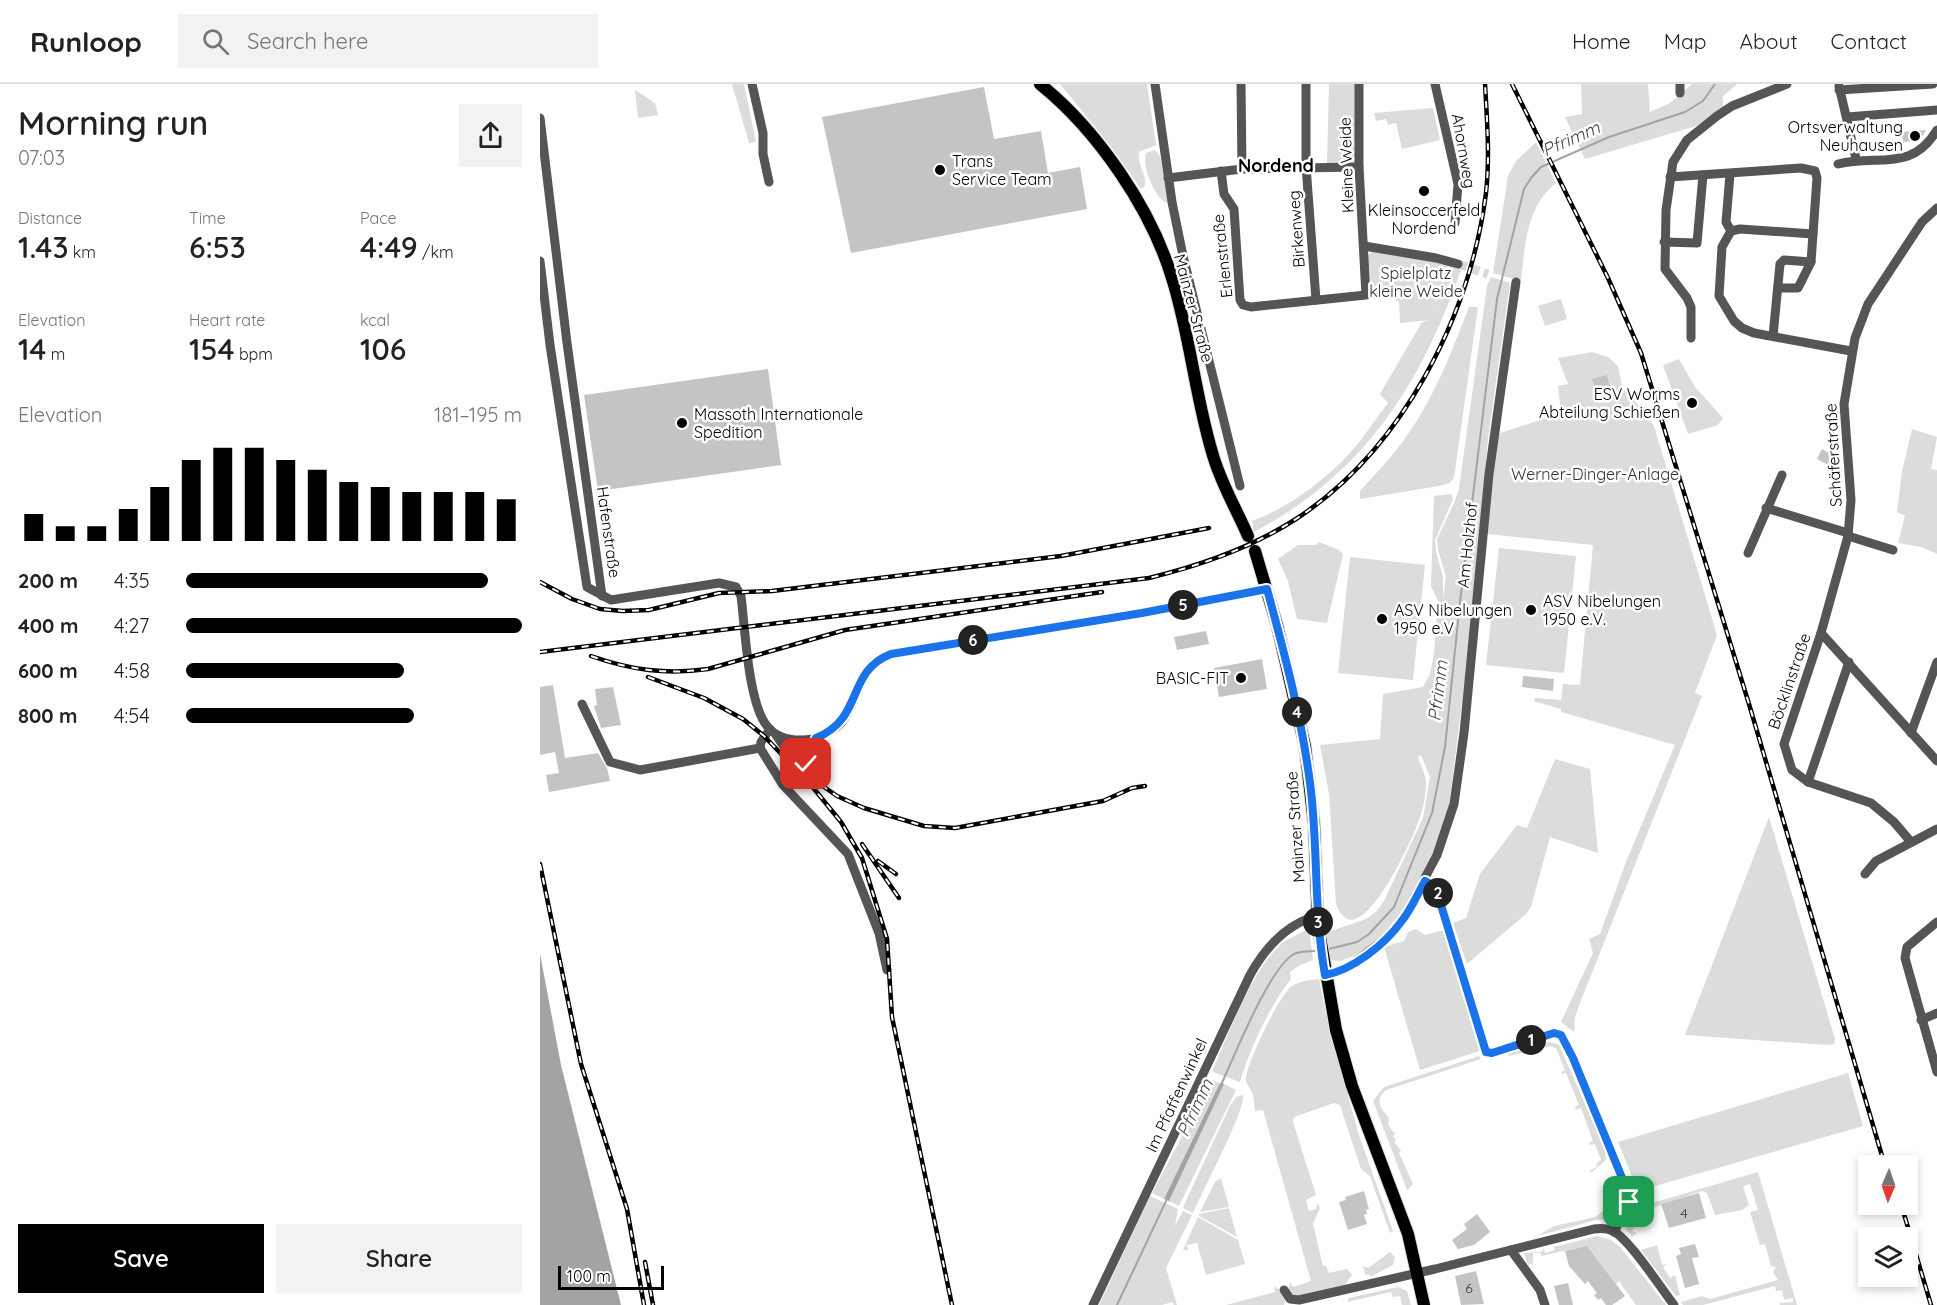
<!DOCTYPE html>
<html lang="en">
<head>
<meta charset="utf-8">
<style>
  :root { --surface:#fff; --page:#f2f2f2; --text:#222; --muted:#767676; --line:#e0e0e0; --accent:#000 }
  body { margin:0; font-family:Quicksand,sans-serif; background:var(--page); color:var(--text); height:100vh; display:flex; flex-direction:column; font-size:22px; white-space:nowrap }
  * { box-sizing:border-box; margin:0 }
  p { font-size:20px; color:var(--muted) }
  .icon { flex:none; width:33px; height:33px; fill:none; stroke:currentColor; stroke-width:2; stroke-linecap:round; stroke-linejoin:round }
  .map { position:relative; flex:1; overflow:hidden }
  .side { display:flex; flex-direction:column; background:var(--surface); width:540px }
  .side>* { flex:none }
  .needle { width:39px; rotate:182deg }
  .controls { position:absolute; left:1318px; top:1071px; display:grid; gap:12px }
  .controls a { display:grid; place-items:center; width:60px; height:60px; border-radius:0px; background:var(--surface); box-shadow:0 3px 9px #0003; font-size:30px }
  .scale { position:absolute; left:18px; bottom:15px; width:106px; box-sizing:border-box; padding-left:6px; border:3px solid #000; border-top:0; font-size:16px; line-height:21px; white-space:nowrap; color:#000; -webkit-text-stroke:4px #fff; paint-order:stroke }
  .pin { position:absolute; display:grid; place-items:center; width:51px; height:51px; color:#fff; margin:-26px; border-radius:12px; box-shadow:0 3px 9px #0006 }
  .km { position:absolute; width:30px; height:30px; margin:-15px; border-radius:50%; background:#222; color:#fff; font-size:16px; line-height:30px; text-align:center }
  .round { display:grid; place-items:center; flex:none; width:63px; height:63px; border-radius:0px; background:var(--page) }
  .summary { display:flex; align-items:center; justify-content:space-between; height:102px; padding:0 18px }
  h1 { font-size:33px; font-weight:600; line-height:45px }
  .metrics { display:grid; grid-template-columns:repeat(3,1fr); gap:9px; height:102px; padding:6px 18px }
  .metrics div { display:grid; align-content:center }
  .metrics b { font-size:30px; font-weight:600 }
  .metrics small { font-size:16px; font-weight:400 }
  .metrics p { font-size:16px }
  .chart { height:168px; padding:12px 18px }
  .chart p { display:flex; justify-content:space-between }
  .chart svg { width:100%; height:108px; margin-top:6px; stroke:var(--accent); stroke-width:6 }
  .action { display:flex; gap:12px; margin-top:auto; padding:12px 18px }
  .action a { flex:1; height:69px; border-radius:0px; background:var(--accent); color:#fff; font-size:24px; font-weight:600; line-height:69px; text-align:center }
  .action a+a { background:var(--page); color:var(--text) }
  ul { padding:0 18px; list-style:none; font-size:20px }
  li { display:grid; grid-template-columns:96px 72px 1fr; align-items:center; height:45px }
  li i { height:15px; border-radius:8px; background:var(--accent) }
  header { display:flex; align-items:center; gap:36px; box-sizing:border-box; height:84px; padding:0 30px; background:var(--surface); border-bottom:2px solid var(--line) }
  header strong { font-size:28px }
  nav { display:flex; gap:33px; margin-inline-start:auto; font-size:21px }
  .search { width:420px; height:54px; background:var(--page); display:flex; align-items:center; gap:15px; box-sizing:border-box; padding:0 21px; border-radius:0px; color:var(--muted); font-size:22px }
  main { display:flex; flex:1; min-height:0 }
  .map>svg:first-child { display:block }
</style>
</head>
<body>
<header>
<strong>Runloop</strong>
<div class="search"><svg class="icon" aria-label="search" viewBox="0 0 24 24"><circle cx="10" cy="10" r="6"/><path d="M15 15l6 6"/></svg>Search here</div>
<nav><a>Home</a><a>Map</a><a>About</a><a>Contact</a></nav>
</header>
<main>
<section class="side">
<div class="summary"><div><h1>Morning run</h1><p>07:03</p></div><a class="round"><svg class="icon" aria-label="share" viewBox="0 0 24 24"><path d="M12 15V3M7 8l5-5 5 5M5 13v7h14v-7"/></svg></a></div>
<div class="metrics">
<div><p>Distance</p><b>1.43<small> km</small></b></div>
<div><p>Time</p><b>6:53</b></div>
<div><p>Pace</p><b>4:49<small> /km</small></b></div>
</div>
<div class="metrics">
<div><p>Elevation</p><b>14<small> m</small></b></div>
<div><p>Heart rate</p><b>154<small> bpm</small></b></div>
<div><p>kcal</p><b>106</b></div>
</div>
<div class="chart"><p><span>Elevation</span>181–195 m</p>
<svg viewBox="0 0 160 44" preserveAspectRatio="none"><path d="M5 44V33M15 44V38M25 44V38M35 44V31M45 44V22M55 44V11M65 44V6M75 44V6M85 44V11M95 44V15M105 44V20M115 44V22M125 44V24M135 44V24M145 44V24M155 44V27"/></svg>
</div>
<ul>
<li><b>200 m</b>4:35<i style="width:90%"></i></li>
<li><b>400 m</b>4:27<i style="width:100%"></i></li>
<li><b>600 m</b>4:58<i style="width:65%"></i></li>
<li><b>800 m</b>4:54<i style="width:68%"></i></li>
</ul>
<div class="action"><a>Save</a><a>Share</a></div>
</section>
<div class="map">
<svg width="1397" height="1221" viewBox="0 0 1397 1221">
  <rect width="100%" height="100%" fill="#fff"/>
  <!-- green -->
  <g fill="#dcdcdc">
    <path d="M192 0H204L216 58 209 59Z"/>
    <path d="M520 0H607L616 61 599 68C597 80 607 91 605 102L601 105 572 64Z"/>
    <path d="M789 0H818V81L787 80Z"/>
    <path d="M1041 0H1108L1110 28 1130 19 1152 0H1197L1183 12V24L1156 42 1045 75 1025 33 1042 30Z"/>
    <path d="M95 6 115 19 118 31 98 34Z"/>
    <path d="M893 24 900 56 862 65 856 39 848 41 846 35 836 37 834 29Z"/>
    <path d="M996 58 1016 99C986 123 985 161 981 197L953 189 968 92 976 77Z"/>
    <path d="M615 66 620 72 628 117 626 119C614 112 602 83 606 69Z"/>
    <path d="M833 167 909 180 891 232 909 182 921 186C880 302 825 389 714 448L712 437C751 423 794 390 820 357 829 345 838 332 848 319L840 310 882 238 890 236 860 239 859 218 852 213 851 207 831 204 828 171Z"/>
    <path d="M951 193 970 199 948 355 928 571 908 730 893 769 859 833 847 849 817 871 800 877 791 876 788 873 785 849 826 835 837 827 844 817 883 734 890 693 881 671 878 673C880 681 886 690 886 699 886 713 882 730 876 744 869 761 817 877 796 820L789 710 780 661 840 655 843 610 883 603 890 590 894 569 898 517 891 502 894 412 911 410 913 415 895 456 896 468 903 493V515L906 492 898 466 897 455 915 417 919 404 947 202Z"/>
    <path d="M1021 215 1027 235 1005 242 998 222Z"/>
    <path d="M929 223H938L914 394 910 399 899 402 820 415V407C837 388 854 371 868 350 895 312 912 267 929 223Z"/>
    <path d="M1052 268 1068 273 1078 282 1082 303 1104 327 1114 342 1177 551 1155 609 1162 612 1040 919 1035 933 1034 948 1021 938 1053 869 1049 855 1060 850 1086 778 1135 661 1021 628V625L994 617 995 614 1021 616 1023 600 1040 601 1053 461 947 450 957 350 1021 329 1018 302 1028 300 1018 274Z"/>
    <path d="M1139 275 1155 303 1183 334 1178 341 1148 350 1123 281Z"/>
    <path d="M1372 345 1397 353 1391 385 1397 386V470L1381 463 1358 459 1365 432 1357 428 1362 388Z"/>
    <path d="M779 458 797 465 803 470 787 539 757 535 748 497 738 475 758 461H776Z"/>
    <path d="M959 464 1036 472 1024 589 946 581Z"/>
    <path d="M810 473 885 481 873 596 798 589Z"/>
    <path d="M1015 675 1050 685 1058 769 1010 753 991 823 986 830 927 880 913 839 926 834 940 790 977 741 987 744Z"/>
    <path d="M1229 733 1295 955 1294 960 1288 961 1145 951Z"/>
    <path d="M769 844 773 876 760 881 750 888 751 895C731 920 709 966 700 998L673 988V985C689 949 712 887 740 861 748 854 760 850 769 844Z"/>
    <path d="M876 845 885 851 904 846 940 967 880 986 844 863 864 857 868 848Z"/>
    <path d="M779 895 790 950 820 1054 853 1147 850 1149 830 1092 821 1085 800 1021 794 1019 754 1033 753 1038 776 1111 766 1116 769 1127 776 1125 777 1119 780 1124 773 1140 783 1182H786L789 1189 807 1185 812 1191 805 1201 758 1213 753 1212 748 1206 750 1198 753 1203 771 1197 723 1026 715 1027 713 1010 706 998V993C708 978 740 909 752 902 760 897 770 896 779 895Z"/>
    <path d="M1009 958 1019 961 1065 1065 1066 1076 1052 1088 1049 1087 1057 1083 1056 1080 1061 1076 1055 1060 1050 1061 1049 1059 1053 1057 1041 1024 1036 1026 1035 1023 1039 1021 1026 989 1022 990 1021 988 1025 986 1016 964 1010 962 969 972 967 970Z"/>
    <path d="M939 972 941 975 846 1006C833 1017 842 1025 849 1034L848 1041 855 1050 853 1052 856 1056 854 1058 861 1067 859 1069 873 1100 867 1106 833 1017 844 1003Z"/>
    <path d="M1308 989 1323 1042 1098 1107 1078 1058Z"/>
    <path d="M672 996 680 999 624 1115 612 1109Z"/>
    <path d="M684 1000 696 1006 639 1122 629 1117Z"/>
    <path d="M703 1011C707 1023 661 1110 653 1129L643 1124 644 1121 690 1022 696 1013Z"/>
    <path d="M1218 1088 1257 1221H1240L1239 1219 1253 1218V1214L1239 1217 1244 1216 1242 1206 1236 1207 1235 1202 1163 1221H1143L1141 1218 1162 1212 1170 1215 1238 1196 1233 1188 1236 1183 1231 1182 1225 1160 1220 1161 1210 1128 1218 1126 1210 1100 1203 1102 1209 1121 1202 1126 1175 1131 1167 1109 1162 1107 1104 1127V1132L1100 1129 1103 1134 1098 1132 1092 1147 1097 1149 1092 1153 1086 1145 1095 1124Z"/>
    <path d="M681 1094 689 1123 660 1128 675 1098Z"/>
    <path d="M610 1112 638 1125 635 1142 643 1127 652 1131 626 1184 637 1221H634L632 1218 622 1221H559Z"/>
    <path d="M1074 1119 1081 1125 1074 1135 1056 1136 997 1152 1014 1142 1055 1133Z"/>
    <path d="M689 1124 697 1153 659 1132V1130Z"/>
    <path d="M658 1133 698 1156 705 1180 666 1191 657 1159 647 1161 648 1166H643Z"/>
    <path d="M1057 1152 1071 1156 1080 1163 1126 1221H1096L1079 1197 1076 1200 1047 1162 1001 1172V1169H993V1185L992 1179 988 1181 984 1169 1001 1168 1004 1165 1005 1169 1015 1166 1014 1163Z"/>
    <path d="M1117 1161 1122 1181 1127 1180 1123 1183 1130 1194 1135 1191 1140 1211 1136 1212 1101 1166Z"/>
    <path d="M850 1168 855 1173 853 1181 832 1192 825 1190 823 1182 828 1184Z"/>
    <path d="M734 1202 738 1205 745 1217 744 1221H686L735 1208Z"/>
    <path d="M858 1203 867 1207 871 1221H862L860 1212 853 1213 851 1208 807 1218 809 1214Z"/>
  </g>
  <!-- water -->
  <g fill="#a3a3a3">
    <path d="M0 870 21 981 81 1221H0Z"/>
    <path d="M680 999 684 1000 629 1117 624 1115Z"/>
  </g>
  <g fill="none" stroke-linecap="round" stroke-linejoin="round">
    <!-- stream -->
    <g stroke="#a3a3a3" stroke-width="2">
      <path d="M785 866 817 858 829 850 854 823 892 729 905 663 920 518 957 215 984 105 991 94 1001 83 1069 53 1145 28 1163 17 1175 0"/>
      <path d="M681 1001C694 973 729 884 754 870 760 867 770 867 777 867"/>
      <path d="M577 1221 627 1115"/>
    </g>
  </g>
  <!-- building -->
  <g fill="#c4c4c4">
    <path d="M444 3 454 55 501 47 508 89 540 83 547 125 311 169 282 33Z"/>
    <path d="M1386 46 1380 56 1363 58 1362 48Z"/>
    <path d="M228 285 241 381 58 407 44 311Z"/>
    <path d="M1067 291 1070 303 1056 307 1052 295Z"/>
    <path d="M1282 365 1299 374 1298 389 1290 390V382L1277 375Z"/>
    <path d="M666 547 669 560 637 566 634 553Z"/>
    <path d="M722 575 727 605 679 613 674 584Z"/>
    <path d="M983 592 1014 595 1013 607 982 603Z"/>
    <path d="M13 601 25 674 58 669 67 684 70 697 9 708 6 691 19 689 15 668 0 671V603Z"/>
    <path d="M73 603 81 641 61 644 54 622 57 621 55 605Z"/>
    <path d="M824 1107 829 1125 826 1126 827 1130 824 1131 827 1140 808 1146 799 1118 806 1116 805 1113Z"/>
    <path d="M1159 1109 1166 1134 1129 1144 1121 1120Z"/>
    <path d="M937 1130 950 1148 934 1161 918 1165 912 1156 927 1145 924 1140Z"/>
    <path d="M1155 1160 1159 1173 1152 1174 1159 1200 1145 1204 1136 1172 1141 1170 1139 1164Z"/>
    <path d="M1047 1162 1085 1212 1072 1221H1066L1061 1214 1058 1216 1054 1211 1057 1209 1048 1197 1045 1200 1029 1182 1025 1167Z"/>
    <path d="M936 1187 944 1220 921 1221 915 1192Z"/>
    <path d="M1028 1199 1033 1221H1019L1014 1202Z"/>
  </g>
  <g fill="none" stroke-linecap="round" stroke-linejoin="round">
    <!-- minor-tunnel -->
    <path stroke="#d9d9d9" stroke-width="9" stroke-dasharray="9 4.5" stroke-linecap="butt" d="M918 180 948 190"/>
    <!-- major casing -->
    <g stroke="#dbdbdb" stroke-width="14">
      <g id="major">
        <path d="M500 0C557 46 611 124 632 194 650 251 655 311 672 368 680 398 696 424 708 452"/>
        <path d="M715 467 737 541 765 662 774 740 778 841 796 946 812 1002 868 1150 884 1221"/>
      </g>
    </g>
    <!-- minor -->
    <g stroke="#555" stroke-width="9">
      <path d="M212 0 223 49V70L229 98"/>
      <path d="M615 0 632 118 643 172 700 402"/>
      <path d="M701 0 702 85"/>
      <path d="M766 0V82L776 216"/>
      <path d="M895 0 918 100 915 139"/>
      <path d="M1140 0V9"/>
      <path d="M1299 2 1316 75"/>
      <path d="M1299 6 1393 0"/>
      <path d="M1307 33 1397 26"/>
      <path d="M0 34 27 259 62 512"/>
      <path d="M1298 80C1338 70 1371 89 1397 46"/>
      <path d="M681 87 684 110 694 125 700 216 703 221 711 223 826 211 819 83V0"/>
      <path d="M1190 90 1186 138 1191 147 1182 163 1179 212 1194 237 1202 244 1214 249 1311 267"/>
      <path d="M1130 93 1261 84 1275 87 1277 94 1271 178 1244 176 1240 180 1233 252"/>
      <path d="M628 94 702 85 819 83"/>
      <path d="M1191 147 1200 145 1273 150"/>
      <path d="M1124 158 1157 159 1163 91"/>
      <path d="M824 162 896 174 918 180"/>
      <path d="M0 177 10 261 47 503 71 516 179 499 196 503 201 512C205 543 208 619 227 642 235 652 248 656 260 656 274 657 292 649 301 639 322 614 314 584 351 570L602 529 727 505"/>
      <path d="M1238 204H1258L1271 178"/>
      <path d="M1151 254V223L1147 214 1125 185 1126 126 1133 78 1147 56 1177 32 1192 22 1247 0"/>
      <path d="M1226 424 1308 449"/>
      <path d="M1308 452 1353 466"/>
      <path d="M1208 469 1242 391"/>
      <path d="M1281 549 1397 677"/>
      <path d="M42 620 70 678 100 686 220 664 221 658 230 645"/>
      <path d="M1371 649 1397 578"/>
      <path d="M236 651C246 667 259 680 278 681L283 672 276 654"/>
      <path d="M220 664 243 701 308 770 339 849 347 886"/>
      <path d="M1268 698 1309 578"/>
      <path d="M1371 758 1354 738 1331 719 1268 698 1252 686 1244 660 1281 549 1308 452 1311 416 1304 320 1315 254 1328 220 1382 138 1397 124"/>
      <path d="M1325 790 1336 777 1397 745"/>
      <path d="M885 797 892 801 897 808 946 968 952 969 1014 949 1021 951 1026 959 1088 1110V1121L1074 1148"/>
      <path d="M1397 838 1367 863 1365 874 1397 988"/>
      <path d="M785 891 797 888 812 880 849 852 861 839 897 771 914 720 924 649 949 390 976 198"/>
      <path d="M1381 936 1397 929"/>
      <path d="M971 1166 1000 1206 1005 1221"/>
      <path d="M744 1206 750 1215 759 1216 895 1185 1054 1145C1061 1144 1067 1144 1073 1147 1090 1156 1120 1203 1134 1221"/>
      <path d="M553 1221 710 891C724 866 742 844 770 834"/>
    </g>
    <!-- major -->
    <use href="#major" stroke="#000" stroke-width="12"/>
    <!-- rail casing -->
    <g stroke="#000" stroke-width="4.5">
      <g id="rail">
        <path d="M972 0 1068 194 1101 269 1209 620 1345 1082"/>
        <path d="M0 498 32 515 60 525 83 527 109 526 179 509 232 507 521 472 669 444"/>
        <path d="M0 568 609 494C662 481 711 464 756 435 862 366 930 233 946 109 950 73 947 36 945 0"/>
        <path d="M51 572C91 586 126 591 168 585L305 546 562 508"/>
        <path d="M108 593 164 614 203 635 224 652 271 701 301 738 322 774 347 855 352 933 412 1221"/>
        <path d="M270 693 297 712 324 724 384 742 415 744 563 717 592 704 605 702"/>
        <path d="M322 760 359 814"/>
        <path d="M338 777 356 790"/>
        <path d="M0 780 41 980 87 1125 104 1221"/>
        <path d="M1361 1120 1391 1221"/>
        <path d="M105 1178 113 1221"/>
      </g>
    </g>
    <!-- rail -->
    <use href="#rail" stroke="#fff" stroke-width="2" stroke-dasharray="7" stroke-linecap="butt"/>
  </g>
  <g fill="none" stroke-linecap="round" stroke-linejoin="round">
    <!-- route casing -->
    <g stroke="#fff" stroke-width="12">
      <path id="route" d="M266 680 278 681 283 672 276 654C325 634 305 588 351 570L602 529 727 505C745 571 763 639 771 707 778 768 774 830 785 891 813 886 845 860 861 838 871 826 877 811 885 797L892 801 897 808 946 968 952 969 1014 949 1021 951 1033 974 1087 1106 1089 1118"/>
    </g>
    <!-- route -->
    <use href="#route" stroke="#1a73e8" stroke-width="8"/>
  </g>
  <!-- markers -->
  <g fill="#000" stroke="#fff" stroke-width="2">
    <circle cx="1375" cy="52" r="6"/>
    <circle cx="400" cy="86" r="6"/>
    <circle cx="884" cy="107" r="6"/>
    <circle cx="1152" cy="319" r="6"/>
    <circle cx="142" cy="339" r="6"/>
    <circle cx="991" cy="526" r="6"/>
    <circle cx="842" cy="535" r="6"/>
    <circle cx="701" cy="594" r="6"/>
  </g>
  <g text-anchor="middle" stroke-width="5" stroke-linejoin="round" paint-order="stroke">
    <!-- number labels -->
    <g font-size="14" fill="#313131">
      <text x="1144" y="1134">4</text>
      <text x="929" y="1209">6</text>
    </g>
    <!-- poi labels -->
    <g font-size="16" fill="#000" stroke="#fff" text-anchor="start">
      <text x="1363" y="49" text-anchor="end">Ortsverwaltung<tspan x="1363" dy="18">Neuhausen</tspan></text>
      <text x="412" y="83">Trans<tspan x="412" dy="18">Service Team</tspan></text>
      <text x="884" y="132" text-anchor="middle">Kleinsoccerfeld<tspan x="884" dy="18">Nordend</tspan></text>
      <text x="1140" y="316" text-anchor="end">ESV Worms<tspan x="1140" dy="18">Abteilung Schießen</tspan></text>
      <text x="154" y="336">Massoth Internationale<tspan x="154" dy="18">Spedition</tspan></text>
      <text x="1003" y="523">ASV Nibelungen<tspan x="1003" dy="18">1950 e.V.</tspan></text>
      <text x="854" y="532">ASV Nibelungen<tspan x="854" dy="18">1950 e.V</tspan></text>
      <text x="689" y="600" text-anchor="end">BASIC-FIT</text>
    </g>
    <!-- street labels -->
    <g font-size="16" fill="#000" stroke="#fff">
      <text transform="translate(924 67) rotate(80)" y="6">Ahornweg</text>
      <text transform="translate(806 81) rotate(-92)" y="6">Kleine Weide</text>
      <text transform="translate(756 145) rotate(-94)" y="6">Birkenweg</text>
      <text transform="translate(682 172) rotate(-96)" y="6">Erlenstraße</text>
      <text transform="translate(654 224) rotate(75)" y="6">Mainzer Straße</text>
      <text transform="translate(1293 371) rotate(-93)" y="6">Schäferstraße</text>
      <text transform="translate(69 448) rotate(82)" y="6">Hafenstraße</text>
      <text transform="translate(927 461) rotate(-84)" y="6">Am Holzhof</text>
      <text transform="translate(1249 597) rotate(-71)" y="6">Böcklinstraße</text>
      <text transform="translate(755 743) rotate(-94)" y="6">Mainzer Straße</text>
      <text transform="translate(636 1011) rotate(-65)" y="6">Im Pfaffenwinkel</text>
    </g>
    <!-- park labels -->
    <g font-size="16" fill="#333" stroke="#fff">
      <text x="876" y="195">Spielplatz<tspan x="876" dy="18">kleine Weide</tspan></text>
      <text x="1055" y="396">Werner-Dinger-Anlage</text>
    </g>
    <!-- water labels -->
    <g font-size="18" font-style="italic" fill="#444" stroke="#fff">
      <text transform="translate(1031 55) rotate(-24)" y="6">Pfrimm</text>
      <text transform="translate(898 607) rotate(-83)" y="6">Pfrimm</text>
      <text transform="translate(655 1024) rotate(-65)" y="6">Pfrimm</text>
    </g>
    <!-- neighbourhood labels -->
    <g font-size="18" font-weight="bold" fill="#000" stroke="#fff">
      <text x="736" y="88">Nordend</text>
    </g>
  </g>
</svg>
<div class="controls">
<a><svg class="needle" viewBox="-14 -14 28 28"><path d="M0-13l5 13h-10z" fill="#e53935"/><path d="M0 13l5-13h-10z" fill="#767676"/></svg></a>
<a><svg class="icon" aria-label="layers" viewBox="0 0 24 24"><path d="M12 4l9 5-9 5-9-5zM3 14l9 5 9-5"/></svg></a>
</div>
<div class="scale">100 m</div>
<div class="pin" style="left:1089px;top:1118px;background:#1e9e55"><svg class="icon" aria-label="arrive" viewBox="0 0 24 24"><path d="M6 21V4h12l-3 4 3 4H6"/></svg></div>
<div class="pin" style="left:266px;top:680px;background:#d93025"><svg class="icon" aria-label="check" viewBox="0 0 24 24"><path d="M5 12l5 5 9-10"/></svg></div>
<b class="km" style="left:991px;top:956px">1</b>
<b class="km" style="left:898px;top:809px">2</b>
<b class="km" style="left:778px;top:838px">3</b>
<b class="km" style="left:757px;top:628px">4</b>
<b class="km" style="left:643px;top:521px">5</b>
<b class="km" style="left:433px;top:556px">6</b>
</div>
</main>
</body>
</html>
